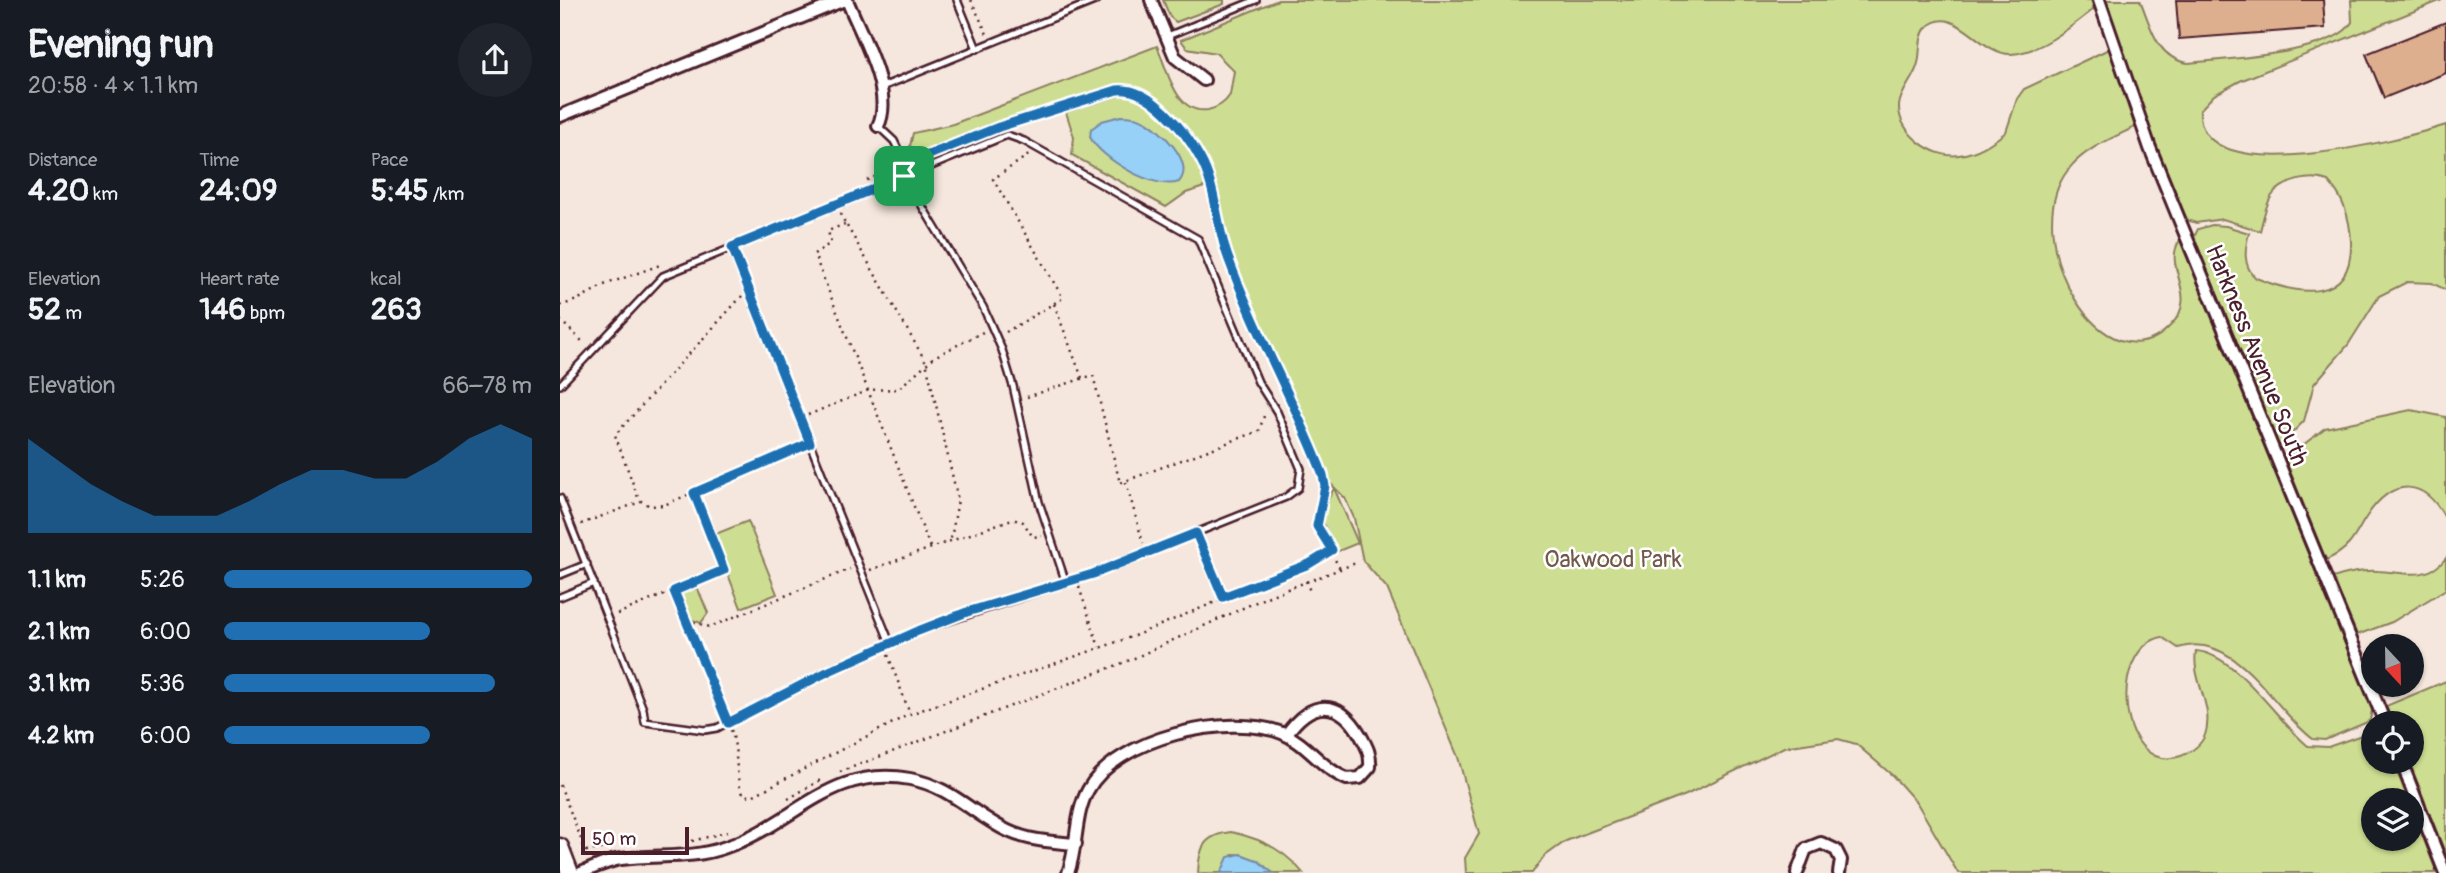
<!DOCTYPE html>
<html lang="en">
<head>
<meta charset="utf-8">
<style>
  :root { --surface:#171b24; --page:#20242c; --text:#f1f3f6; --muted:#9ea1a6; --accent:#1f6fb2 }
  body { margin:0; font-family:Pangolin,sans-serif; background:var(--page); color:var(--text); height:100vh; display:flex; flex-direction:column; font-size:26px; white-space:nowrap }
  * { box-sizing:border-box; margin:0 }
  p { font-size:23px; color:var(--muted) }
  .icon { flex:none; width:38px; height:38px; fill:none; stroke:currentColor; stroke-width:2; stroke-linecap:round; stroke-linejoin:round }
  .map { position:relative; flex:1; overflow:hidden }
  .side { display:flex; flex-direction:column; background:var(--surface); width:560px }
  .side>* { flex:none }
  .needle { width:46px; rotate:158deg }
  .fabs { position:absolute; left:1801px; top:634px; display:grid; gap:14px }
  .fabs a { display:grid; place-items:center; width:63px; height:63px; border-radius:50%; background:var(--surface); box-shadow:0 2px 5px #0004; font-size:35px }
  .scale { position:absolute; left:21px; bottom:18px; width:108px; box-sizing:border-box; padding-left:7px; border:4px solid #4a1f2b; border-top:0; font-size:19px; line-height:24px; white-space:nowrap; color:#4a1f2b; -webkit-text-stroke:5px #fff; paint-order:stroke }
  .pin { position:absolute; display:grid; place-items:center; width:60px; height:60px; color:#fff; margin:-30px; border-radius:14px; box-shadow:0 4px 10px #0006 }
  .round { display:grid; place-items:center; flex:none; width:74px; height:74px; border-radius:37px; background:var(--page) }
  .summary { display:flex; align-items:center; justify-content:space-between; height:119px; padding:0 28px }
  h1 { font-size:38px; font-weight:800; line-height:52px }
  .metrics { display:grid; grid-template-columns:repeat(3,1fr); gap:10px; height:119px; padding:7px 28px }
  .metrics div { display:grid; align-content:center }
  .metrics b { font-size:30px; font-weight:800 }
  .metrics small { font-size:19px; font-weight:400 }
  .metrics p { font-size:19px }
  .chart { height:196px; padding:14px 28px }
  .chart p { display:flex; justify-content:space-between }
  .chart svg { width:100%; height:126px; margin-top:7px; fill:var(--accent); opacity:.7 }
  ul { padding:0 28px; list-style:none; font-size:23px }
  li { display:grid; grid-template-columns:112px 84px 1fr; align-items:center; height:52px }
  li i { height:18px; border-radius:9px; background:var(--accent) }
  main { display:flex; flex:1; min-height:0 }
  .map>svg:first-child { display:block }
</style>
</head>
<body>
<main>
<section class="side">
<div class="summary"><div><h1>Evening run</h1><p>20:58 · 4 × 1.1 km</p></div><a class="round"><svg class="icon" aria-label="share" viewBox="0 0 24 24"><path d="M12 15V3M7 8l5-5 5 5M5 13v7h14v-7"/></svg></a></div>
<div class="metrics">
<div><p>Distance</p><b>4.20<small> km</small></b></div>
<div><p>Time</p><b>24:09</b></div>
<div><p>Pace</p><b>5:45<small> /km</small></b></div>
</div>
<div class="metrics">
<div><p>Elevation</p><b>52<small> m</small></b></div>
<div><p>Heart rate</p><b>146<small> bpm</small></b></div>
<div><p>kcal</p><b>263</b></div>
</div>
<div class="chart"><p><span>Elevation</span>66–78 m</p>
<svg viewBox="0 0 160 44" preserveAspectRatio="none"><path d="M0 44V11L10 19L20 27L30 33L40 38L50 38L60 38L70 33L80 27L90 22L100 22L110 25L120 25L130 19L140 11L150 6L160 11V44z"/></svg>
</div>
<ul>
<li><b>1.1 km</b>5:26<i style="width:100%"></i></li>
<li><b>2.1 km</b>6:00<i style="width:67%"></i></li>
<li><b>3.1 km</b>5:36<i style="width:88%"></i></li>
<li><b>4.2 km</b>6:00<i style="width:67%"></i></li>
</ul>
</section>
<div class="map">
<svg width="1886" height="873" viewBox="0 0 1886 873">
  <rect width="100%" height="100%" fill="#f5e7dd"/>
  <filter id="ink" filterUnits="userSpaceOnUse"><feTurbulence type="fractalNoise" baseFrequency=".0143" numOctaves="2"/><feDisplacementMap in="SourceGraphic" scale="14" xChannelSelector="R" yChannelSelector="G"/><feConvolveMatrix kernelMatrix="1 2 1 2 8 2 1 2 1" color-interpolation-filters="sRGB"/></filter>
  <g filter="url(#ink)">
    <!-- green -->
    <g fill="#cdde92" stroke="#8c7e5e" stroke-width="2">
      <path d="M603 0H664V4L616 22 610 17Z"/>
      <path d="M718 0H1531L1534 9C1512 26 1480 53 1451 54 1420 55 1395 2 1367 27 1358 36 1361 51 1358 63 1355 78 1340 91 1339 106 1338 133 1373 159 1399 155 1417 153 1432 143 1446 132L1457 99 1464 89 1549 49 1575 127C1552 138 1524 149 1508 170 1455 239 1546 395 1611 325 1641 294 1601 268 1620 240L1812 710 1810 720 1805 723 1765 740 1753 739C1714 711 1677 629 1618 648L1602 637C1546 649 1559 777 1621 756 1631 752 1641 745 1645 735 1655 706 1631 681 1636 651 1677 654 1718 722 1748 746L1768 747 1813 731V761H1833L1848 800H1813V838H1852V809L1877 873H1398L1357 803 1333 776 1296 744 1278 739 1224 747 1126 795 1006 841 985 856 972 873H906L905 858 919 834 898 757 827 588 803 561 794 518 785 498 768 481 675 268 661 227 647 164 628 135 595 101 576 88 557 87 438 124 357 156 350 146 353 133 393 124 597 46C607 68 615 115 648 110 657 108 665 103 670 95L674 71 656 53 627 48 621 40Z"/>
      <path d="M1546 0H1580C1591 26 1596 58 1628 63 1664 59 1775 54 1792 22L1791 0H1882L1680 81 1654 95 1640 110C1636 194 1842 139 1886 125V290L1872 283 1847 282 1819 296 1788 345 1754 384 1744 421 1719 446 1634 237 1638 229 1652 225 1666 226 1689 233C1685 248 1682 266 1696 278 1738 295 1793 305 1791 241 1790 219 1784 198 1768 181 1751 174 1721 181 1711 197 1705 207 1703 220 1700 231L1663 219 1636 223 1627 220 1591 132Z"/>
      <path d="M567 93C605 105 635 150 647 186L626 193 606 207 512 155 514 137 506 112Z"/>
      <path d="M1851 410 1886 417V520C1865 478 1833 477 1807 516 1800 526 1796 536 1789 544 1783 551 1775 556 1766 560L1725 459 1765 428Z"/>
      <path d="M774 488 798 543 776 552 760 516Z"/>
      <path d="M188 521 217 594 181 608 153 535Z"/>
      <path d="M1886 558V589L1832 622 1797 635 1773 578C1788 573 1803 570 1818 571 1844 572 1868 582 1886 558Z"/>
      <path d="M131 589H138L148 613 141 623 127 618 118 595Z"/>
      <path d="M1886 681V855L1849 761H1852V723H1833L1826 706Z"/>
      <path d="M671 832C700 838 725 850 743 873 735 873 722 873 714 873 698 868 695 854 673 854L661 873H638C639 847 644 835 671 832Z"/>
    </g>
    <!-- water -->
    <g fill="#97d1f7" stroke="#788aa5" stroke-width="2">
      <path d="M561 116C568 116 576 116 583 120 600 128 636 163 619 182 595 191 541 159 530 137L531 129 542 121Z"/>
      <path d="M680 854 697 860 713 873H661L668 857Z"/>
    </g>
    <!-- building -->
    <g fill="#deaf8f" stroke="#4a1f2b" stroke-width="2">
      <path d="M1616 0H1763L1765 28 1619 39Z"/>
      <path d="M1886 22V73L1824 98 1806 54Z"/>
    </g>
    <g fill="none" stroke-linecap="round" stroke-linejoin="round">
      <!-- service casing -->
      <g stroke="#4a1f2b" stroke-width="10">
        <g id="service">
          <path d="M397 0 417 49"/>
          <path d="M605 37 696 0"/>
          <path d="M322 87 537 0"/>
          <path d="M318 126 334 141 350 174"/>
          <path d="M344 176 423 307 442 350 453 386 479 502 506 583"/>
          <path d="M171 247 330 643"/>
          <path d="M0 385 103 276 447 135 464 141 638 239 698 382 717 412 741 469 738 488 726 497 533 574 358 631 266 672 157 728 145 730 85 722 83 709 0 498"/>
          <path d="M0 575 27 564"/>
          <path d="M0 597 34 583"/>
        </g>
      </g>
      <!-- minor casing -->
      <g stroke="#4a1f2b" stroke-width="16">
        <g id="minor">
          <path d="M287 0C300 33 335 92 318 126"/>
          <path d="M591 0 615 57 644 80"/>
          <path d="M1539 0 1590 148 1825 723"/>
          <path d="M0 116 284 0"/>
          <path d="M1841 761 1885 873"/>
          <path d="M21 873C34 868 47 861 61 859 97 854 131 860 166 847 234 824 272 764 350 779 390 786 414 815 448 831 469 841 493 842 516 844"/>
          <path d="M508 873C518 846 514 815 528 790 556 738 668 712 722 733 747 743 762 769 787 779L800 778 810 767C811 754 807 747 801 736 779 698 751 699 726 735"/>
          <path d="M1237 873 1246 849 1261 843 1276 850 1281 860 1279 873"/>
        </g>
      </g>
      <!-- secondary casing -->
      <g stroke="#4a1f2b" stroke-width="21">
        <path id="secondary" d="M0 847 10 873"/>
      </g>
      <!-- path -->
      <g stroke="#4a1f2b" stroke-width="2.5" stroke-dasharray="2 5" stroke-linecap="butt">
        <path d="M411 0 427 34"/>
        <path d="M447 125 568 90 593 103 625 137 641 160 669 261 763 475 765 486 757 526 780 569"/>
        <path d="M307 180 336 168"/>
        <path d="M280 214 366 362 398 500 391 539"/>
        <path d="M285 224 268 231 271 243 254 254 370 547"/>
        <path d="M182 296 55 435 79 500 90 506 104 505 241 447"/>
        <path d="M494 304 522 378"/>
        <path d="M0 306 17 300 44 285 100 265"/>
        <path d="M0 320 25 344"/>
        <path d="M446 332 503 298 433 179 470 154"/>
        <path d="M467 397 533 375 560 483 699 431 705 413"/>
        <path d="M248 415 309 390 338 389 374 357 423 332"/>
        <path d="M566 482 583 543"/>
        <path d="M21 524 80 502"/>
        <path d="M640 543 663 598"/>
        <path d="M310 570 452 519 463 522 473 537 482 536"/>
        <path d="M746 581 751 594"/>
        <path d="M519 587 539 647"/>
        <path d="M114 591 165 714"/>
        <path d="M57 614 164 570 134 493"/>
        <path d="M127 620 150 627 290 569"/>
        <path d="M328 655 350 714"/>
        <path d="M171 730C179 751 174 782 184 795L192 796 350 714 574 636 749 563 771 551"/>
        <path d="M280 772 570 660 709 596 796 563"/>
        <path d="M0 785 28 857"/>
        <path d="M228 799 264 778"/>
        <path d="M132 841 167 832"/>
        <path d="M26 851 46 848"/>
      </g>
      <!-- service -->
      <use href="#service" stroke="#fff" stroke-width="5"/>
      <!-- minor -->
      <use href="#minor" stroke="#fff" stroke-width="10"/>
      <!-- secondary -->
      <use href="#secondary" stroke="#fff" stroke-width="16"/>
    </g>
  </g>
  <g fill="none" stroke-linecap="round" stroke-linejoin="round" filter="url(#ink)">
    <!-- route casing -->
    <g stroke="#fff" stroke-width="14">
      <path id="route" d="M557 90C590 86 626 132 640 158 657 188 656 227 669 260 696 334 735 402 763 475L765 486 757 526 772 550 749 564 663 597 636 533 533 574 407 612 358 631 267 672 168 723 114 591 164 570 134 493 250 443 172 247 350 174 346 164 439 127Z"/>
    </g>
    <!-- route -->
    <use href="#route" stroke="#1f6fb2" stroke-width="9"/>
  </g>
  <g text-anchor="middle" stroke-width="5" stroke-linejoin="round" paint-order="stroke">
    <!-- street labels -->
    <g font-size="24" fill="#4a1f2b" stroke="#fff">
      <text transform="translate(1697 355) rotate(68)" y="8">Harkness Avenue South</text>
    </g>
    <!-- park labels -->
    <g font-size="24" fill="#71584a" stroke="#fff">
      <text x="1053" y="567">Oakwood Park</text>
    </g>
  </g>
</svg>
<div class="fabs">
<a><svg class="needle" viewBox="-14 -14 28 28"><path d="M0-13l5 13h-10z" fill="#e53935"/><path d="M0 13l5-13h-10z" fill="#9ea1a6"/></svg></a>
<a><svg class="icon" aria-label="locate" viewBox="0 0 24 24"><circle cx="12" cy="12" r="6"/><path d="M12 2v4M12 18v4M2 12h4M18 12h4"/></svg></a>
<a><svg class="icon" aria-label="layers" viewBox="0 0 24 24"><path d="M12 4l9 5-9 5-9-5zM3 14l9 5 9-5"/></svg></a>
</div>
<div class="scale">50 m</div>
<div class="pin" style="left:344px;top:176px;background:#1e9e55"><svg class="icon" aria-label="arrive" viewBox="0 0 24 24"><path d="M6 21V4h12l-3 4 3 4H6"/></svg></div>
</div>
</main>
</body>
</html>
